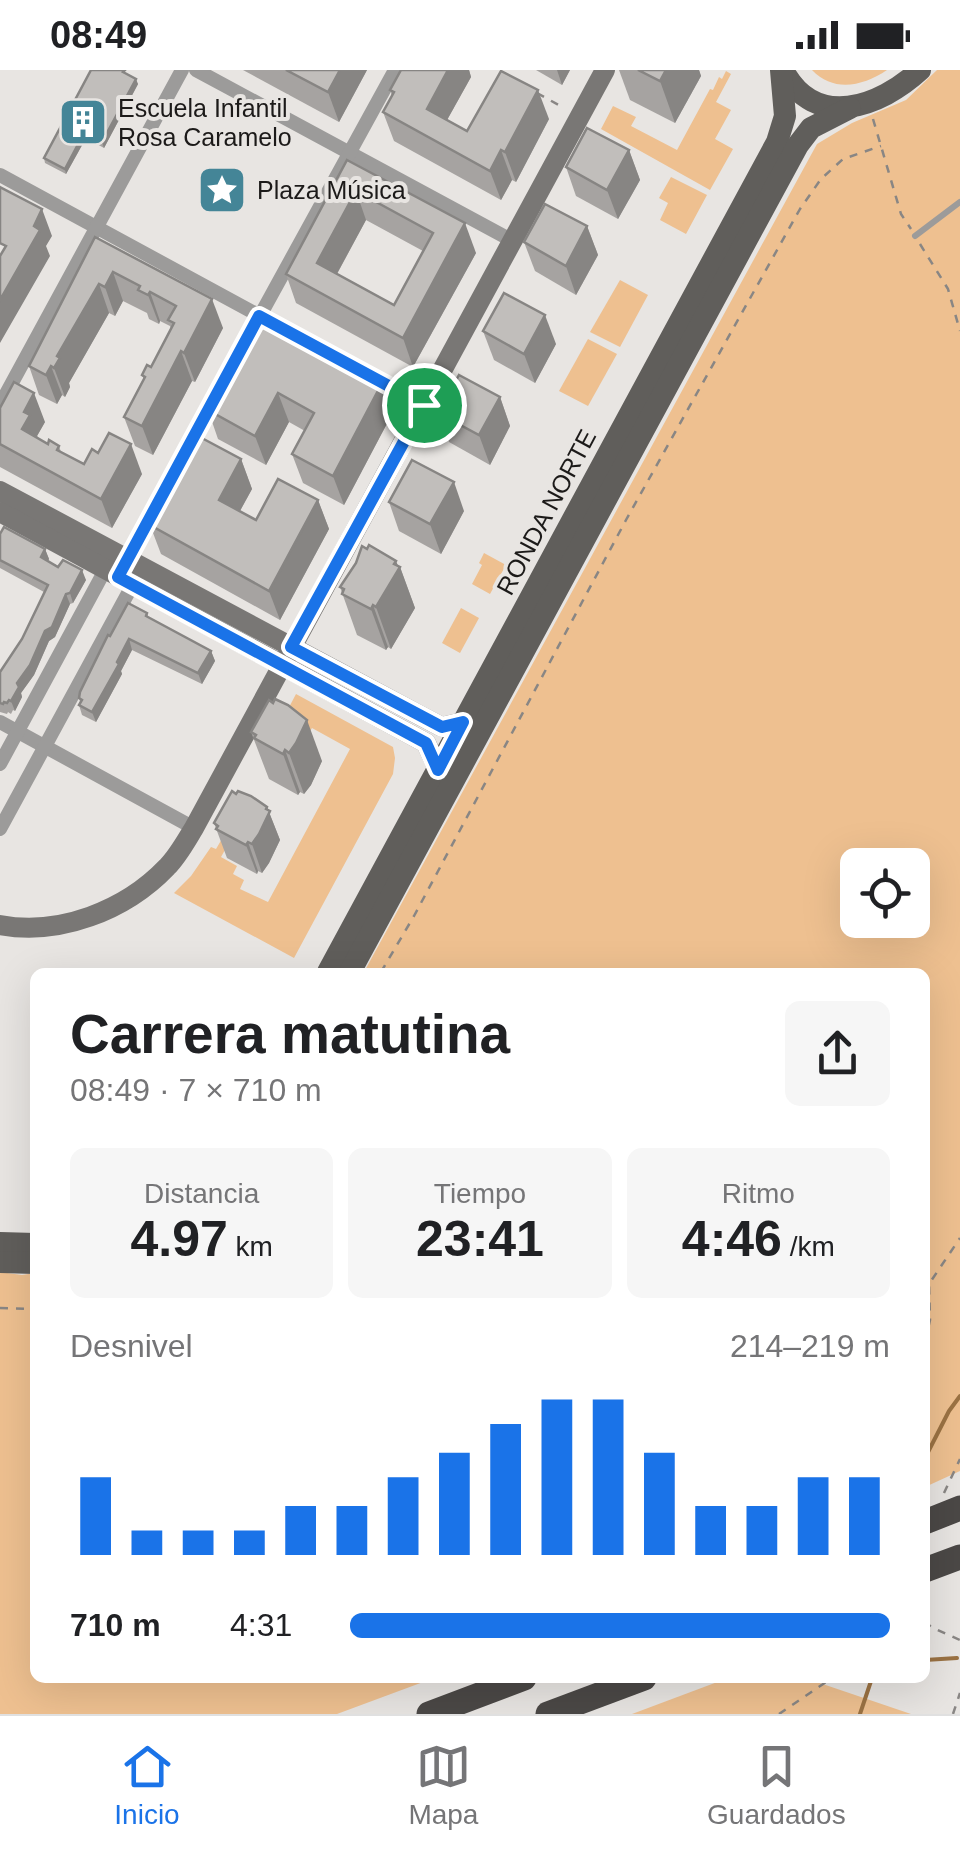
<!DOCTYPE html>
<html lang="es">
<head>
<meta charset="utf-8">
<style>
  :root { --surface:#fff; --page:#f6f6f6; --text:#202124; --muted:#757577; --line:#e0e0e0; --accent:#1a73e8 }
  body { margin:0; font-family:Helvetica,sans-serif; background:var(--page); color:var(--text); height:100vh; display:flex; flex-direction:column; font-size:38px; white-space:nowrap }
  * { box-sizing:border-box; margin:0 }
  p { font-size:32px; color:var(--muted) }
  .icon { flex:none; width:55px; height:55px; fill:none; stroke:currentColor; stroke-width:2; stroke-linecap:round; stroke-linejoin:round }
  .map { position:relative; flex:1; overflow:hidden }
  .side { position:absolute; left:30px; top:898px; width:900px; height:715px; display:flex; flex-direction:column; background:var(--surface); border-radius:15px; box-shadow:0 10px 40px #0002 }
  .side>* { flex:none }
  .buttons { position:absolute; left:840px; top:778px; display:grid; gap:20px }
  .buttons a { display:grid; place-items:center; width:90px; height:90px; border-radius:15px; background:var(--surface); box-shadow:0 10px 40px #0002; font-size:50px }
  .pin { position:absolute; display:grid; place-items:center; width:85px; height:85px; color:#fff; margin:-42px; border:5px solid #fff; border-radius:50%; box-shadow:0 2px 10px #0007 }
  .round { display:grid; place-items:center; flex:none; width:105px; height:105px; border-radius:15px; background:var(--page) }
  .overview { display:flex; align-items:center; justify-content:space-between; height:170px; padding:0 40px }
  h1 { font-size:55px; font-weight:600; line-height:75px }
  .figures { display:grid; grid-template-columns:repeat(3,1fr); gap:15px; height:170px; padding:10px 40px }
  .figures div { display:grid; align-content:center; border-radius:15px; background:var(--page); text-align:center }
  .figures b { font-size:50px; font-weight:600 }
  .figures small { font-size:28px; font-weight:400 }
  .figures p { font-size:28px }
  .chart { height:280px; padding:20px 40px }
  .chart p { display:flex; justify-content:space-between }
  .chart svg { width:100%; height:180px; margin-top:10px; stroke:var(--accent); stroke-width:6 }
  ul { padding:0 40px; list-style:none; font-size:32px }
  li { display:grid; grid-template-columns:160px 120px 1fr; align-items:center; height:75px }
  li i { height:25px; border-radius:12px; background:var(--accent) }
  .status { display:flex; justify-content:space-between; align-items:center; height:70px; padding:0 50px; background:var(--surface); direction:ltr }
  .status svg { height:28px; fill:currentColor }
  .dock { display:flex; justify-content:space-around; align-items:center; height:140px; border-top:2px solid var(--line); background:var(--surface); font-size:28px; color:var(--muted) }
  .dock a { display:grid; justify-items:center; gap:5px }
  .dock .on { color:var(--accent) }
  .map>svg:first-child { display:block }
</style>
</head>
<body>
<div class="status"><b>08:49</b><svg viewBox="0 0 49 12"><path d="M0 12V9h3v3zM5 12V6h3v6zM10 12V3h3v9zM15 12V0h3v12zM26 1h20v11H26zM47 4h2v5h-2z"/></svg></div>
<div class="map">
<svg width="960" height="1644" viewBox="0 0 960 1644">
  <rect width="100%" height="100%" fill="#e8e5e2"/>
  <!-- green -->
  <g fill="#eec090" fill-rule="evenodd">
    <path d="M812 0H887C863 16 834 23 812 0Z"/>
    <path d="M937 0H960V1401L925 1417V902H364L817 74 852 53 906 30ZM858 795H912V850H858Z"/>
    <path d="M726 1 731 4 716 32 731 40 715 69 733 79 710 120 601 59 613 36 636 47 631 56 677 80 710 19 713 20 719 7 722 9Z"/>
    <path d="M671 107 707 125 686 164 660 150 668 133 659 128Z"/>
    <path d="M620 210 648 225 620 277 590 262Z"/>
    <path d="M588 269 617 284 588 336 559 321Z"/>
    <path d="M484 483 506 495 490 524 472 514 482 495 479 493Z"/>
    <path d="M461 538 479 548 460 583 442 573Z"/>
    <path d="M296 624 393 677 395 688 393 704 294 888 174 823 191 806 211 777 216 779 223 767 230 771 221 787 237 796 233 804 244 810 240 819 268 832 350 679 312 658 302 674 276 662Z"/>
    <path d="M0 1202 22 1205 35 1203V1608H434L337 1644H0Z"/>
    <path d="M728 1608H805L911 1644H632Z"/>
  </g>
  <g fill="none" stroke-linecap="round" stroke-linejoin="round">
    <!-- stream -->
    <g stroke="#9b7243" stroke-width="4">
      <path d="M925 1388 949 1341 960 1326"/>
      <path d="M925 1590 957 1588"/>
      <path d="M860 1644 872 1608"/>
    </g>
    <!-- path -->
    <g stroke="#898684" stroke-width="2.5" stroke-dasharray="8 8" stroke-linecap="butt">
      <path d="M537 23 564 38"/>
      <path d="M873 49 901 144 911 159"/>
      <path d="M920 174 948 219 960 261"/>
      <path d="M381 902 414 846 626 450 800 139 821 109 843 89 881 76"/>
      <path d="M0 1238 35 1239"/>
      <path d="M925 1272 930 1250 929 1214 960 1168"/>
      <path d="M944 1423 960 1389"/>
      <path d="M925 1551 931 1557 960 1570"/>
      <path d="M779 1644 832 1608"/>
      <path d="M953 1644 960 1623"/>
    </g>
    <!-- lane -->
    <path stroke="#9c9b9a" stroke-width="6" d="M915 166 960 132"/>
    <!-- street -->
    <g stroke="#9c9b9a" stroke-width="14">
      <path d="M196 0 513 171"/>
      <path d="M0 105 424 335"/>
      <path d="M250 264 395 0"/>
      <path d="M0 335 182 0"/>
      <path d="M123 497 216 327"/>
      <path d="M0 652 194 758"/>
      <path d="M0 694 105 500"/>
      <path d="M0 759 133 514"/>
    </g>
    <!-- secondary -->
    <g stroke="#797775" stroke-width="20">
      <path d="M0 421 421 646 442 657 463 652"/>
      <path d="M0 442 426 673 438 699"/>
      <path d="M0 855C59 866 125 841 167 797 178 786 186 771 194 758L605 0"/>
    </g>
    <!-- primary -->
    <g stroke="#605e5b" stroke-width="22">
      <path d="M783 0C815 61 880 37 920 0"/>
      <path d="M328 902 777 72 785 46 781 0"/>
      <path d="M350 902 798 75 811 58 850 38"/>
      <path d="M0 1173 35 1174"/>
      <path d="M0 1192 35 1193"/>
    </g>
    <!-- highway -->
    <g stroke="#4b4846" stroke-width="25">
      <path d="M925 1500 960 1487"/>
      <path d="M429 1644 524 1608"/>
      <path d="M548 1644 644 1608"/>
    </g>
    <!-- highway-bridge -->
    <path stroke="#4b4846" stroke-width="25" d="M925 1452 960 1438"/>
  </g>
  <!-- wall -->
  <g fill="#a6a3a1" fill-rule="evenodd">
    <path d="M243 0H367L339 52Z"/>
    <path d="M401 0H469L471 7 447 50 467 61 549 49 516 112 512 110 501 130 394 71 383 42 392 26 390 20Z"/>
    <path d="M536 0H570L562 15Z"/>
    <path d="M619 0H699L701 6 675 53 630 30Z"/>
    <path d="M127 4 138 14 104 78 86 68 66 104 45 93 44 88Z"/>
    <path d="M629 80 640 110 618 149 576 126 566 97Z"/>
    <path d="M347 90 476 183 413 297 296 233 286 204ZM366 150 423 181 394 235 337 204Z"/>
    <path d="M587 156 598 185 576 225 535 201 524 172Z"/>
    <path d="M95 167 223 258 195 312 192 311 153 385 135 376 124 347 144 309 142 305 151 297 171 259 170 256 160 251 159 254 149 249 147 243 123 231 115 246 109 243 69 313 70 317 65 327 62 325 57 334 39 325 29 296Z"/>
    <path d="M257 248 392 344 344 435 303 413 292 384 305 361 289 352 266 395 218 369 208 340Z"/>
    <path d="M483 261 556 274 535 313 494 290Z"/>
    <path d="M500 327 510 356 490 395 449 372 438 343Z"/>
    <path d="M0 338 45 352 37 366 38 368 48 374 59 376 61 382 84 394 142 404 112 458 0 397Z"/>
    <path d="M241 389 252 419 240 441 256 450 318 430 329 459 280 550 161 484 150 455Z"/>
    <path d="M389 432 464 441 441 484 399 461Z"/>
    <path d="M0 464 45 479 49 489 48 491 86 510 73 533 70 534 55 567 49 571 34 605 21 623 22 627 15 641 13 640 11 644 8 642 7 644 0 642V602L22 569 44 522 0 498Z"/>
    <path d="M398 496 400 497 415 538 391 579 388 577 386 580 357 565 340 517Z"/>
    <path d="M147 543 148 547 211 581 215 591 202 614 132 580 121 601 122 604 96 652 82 645 79 635 80 632 79 628 110 566Z"/>
    <path d="M251 662 322 691 311 715 304 724 300 722 298 725 269 709Z"/>
    <path d="M267 737 280 770 269 793 262 803 258 801 257 804 227 788 214 753Z"/>
  </g>
  <!-- shaded-wall -->
  <g fill="#878583">
    <path d="M340 0H367L339 52 328 22Z"/>
    <path d="M448 0H469L471 7 437 68 427 39Z"/>
    <path d="M557 0H570L562 15Z"/>
    <path d="M666 0H699L701 6 675 53 660 11Z"/>
    <path d="M136 9 138 14 104 78 102 72Z"/>
    <path d="M538 20 549 49 516 112 505 82Z"/>
    <path d="M84 63 86 68 66 104 65 99Z"/>
    <path d="M501 80 512 110 501 130 490 101Z"/>
    <path d="M629 80 640 110 618 149 607 120Z"/>
    <path d="M356 121 366 150 327 222 317 193Z"/>
    <path d="M42 139 52 166 46 176 50 186 0 273V230Z"/>
    <path d="M465 153 476 183 413 297 403 268Z"/>
    <path d="M587 156 598 185 576 225 566 196Z"/>
    <path d="M113 202 123 231 115 246 105 217Z"/>
    <path d="M99 214 109 243 69 313 70 317 65 327 54 298 57 286Z"/>
    <path d="M150 222 160 251 159 254 148 225Z"/>
    <path d="M212 229 223 258 195 312 184 283Z"/>
    <path d="M545 245 556 274 535 313 524 284Z"/>
    <path d="M181 281 192 311 153 385 142 356Z"/>
    <path d="M51 296 62 325 57 334 46 305Z"/>
    <path d="M381 315 392 344 344 435 333 406Z"/>
    <path d="M34 323 45 352 37 366 40 374 22 359 24 342Z"/>
    <path d="M278 323 289 352 266 395 255 366Z"/>
    <path d="M500 327 510 356 490 395 479 365Z"/>
    <path d="M131 374 142 404 112 458 101 429Z"/>
    <path d="M241 389 252 419 230 459 219 430Z"/>
    <path d="M454 412 464 441 441 484 430 454Z"/>
    <path d="M318 430 329 459 280 550 269 521Z"/>
    <path d="M45 479 49 489 44 497 41 487Z"/>
    <path d="M396 491 399 498 400 497 415 538 391 579 376 537Z"/>
    <path d="M82 500 86 510 73 533 70 523Z"/>
    <path d="M66 524 70 534 55 567 49 571 34 605 21 623 22 627 15 641 11 631 17 613Z"/>
    <path d="M373 535 388 577 386 580 371 539Z"/>
    <path d="M129 569 132 580 121 601 122 604 96 652 92 642Z"/>
    <path d="M211 581 215 591 202 614 198 603Z"/>
    <path d="M307 650 322 691 311 715 304 724 289 683Z"/>
    <path d="M285 680 300 722 298 725 283 684Z"/>
    <path d="M267 737 280 770 269 793 262 803 252 774Z"/>
    <path d="M248 772 258 801 257 804 246 775Z"/>
  </g>
  <!-- building -->
  <g fill="#c1bebb" stroke="#878583" stroke-width="2.5" fill-rule="evenodd">
    <path d="M91 0H125L123 2 136 9 102 72 84 63 65 99 44 88Z"/>
    <path d="M286 0H340L328 22Z"/>
    <path d="M401 0H448L427 39 467 61 501 1 538 20 505 82 501 80 490 101 383 42 394 22 390 20Z"/>
    <path d="M638 0H666L660 11Z"/>
    <path d="M587 58 629 80 607 120 566 97Z"/>
    <path d="M347 90 465 153 403 268 286 204ZM356 121 433 163 394 235 317 193Z"/>
    <path d="M0 117 42 139 34 156 40 160 0 230V186L6 176 0 173Z"/>
    <path d="M545 134 587 156 566 196 524 172Z"/>
    <path d="M95 167 212 229 184 283 181 281 142 356 124 347 145 307 142 305 147 295 151 297 174 253 168 250 176 236 150 222 148 225 138 220 140 216 113 202 105 217 99 214 57 286 60 288 54 298 51 296 46 305 29 296Z"/>
    <path d="M504 223 545 245 524 284 483 261Z"/>
    <path d="M257 248 381 315 333 406 292 384 314 343 278 323 255 366 208 340Z"/>
    <path d="M459 305 500 327 479 365 438 343Z"/>
    <path d="M14 312 34 323 24 342 30 345 22 359 48 374 49 370 59 376 57 380 84 394 92 379 98 383 109 363 131 374 101 429 0 374V338Z"/>
    <path d="M198 366 241 389 219 430 256 450 278 409 318 430 269 521 150 455Z"/>
    <path d="M412 390 454 412 430 454 389 432Z"/>
    <path d="M4 457 45 479 41 487 58 497 63 490 82 500 70 523 66 524 52 557 45 561 30 595 17 613 19 617 11 631 9 630 7 633 4 632 3 634 0 633V602L22 569 48 515 0 490V464Z"/>
    <path d="M369 475 396 491 394 494 400 497 376 537 373 535 371 539 342 524 344 519 340 517 356 493 362 476 367 479Z"/>
    <path d="M128 533 147 543 146 546 211 581 198 603 129 569 117 592 119 594 92 642 79 635 82 630 79 628 80 622 108 565 110 566Z"/>
    <path d="M275 629 288 635 307 650 296 673 289 683 285 680 283 684 254 668 256 665 251 662 269 630 273 633Z"/>
    <path d="M232 721 236 724 238 721 251 726 267 737 266 739 270 741 259 764 252 774 248 772 246 775 216 759 218 756 214 753Z"/>
  </g>
  <g fill="none" stroke-linecap="round" stroke-linejoin="round">
    <!-- route casing -->
    <g stroke="#fff" stroke-width="20">
      <path id="route" d="M259 246 424 335 291 577 442 657 463 652 438 700 426 673 118 507Z"/>
    </g>
    <!-- route -->
    <use href="#route" stroke="#1a73e8" stroke-width="12"/>
  </g>
  <!-- icons -->
  <defs>
    <g id="building-square" transform="scale(2.5)"><rect x="-9" y="-9" width="18" height="18" rx="4" fill="#448597" stroke="#e8e5e2"/><path d="M-4-6H4V6H1V3H-1V6H-4ZM-2.5-4.3h1.7v1.8h-1.7ZM.8-4.3h1.7v1.8H.8ZM-2.5-1h1.7V.8h-1.7ZM.8-1h1.7V.8H.8Z" fill="#fff"/></g>
    <g id="sight-square" transform="scale(2.5)"><rect x="-9" y="-9" width="18" height="18" rx="4" fill="#448597" stroke="#e8e5e2"/><path d="M0-6L1.8-2.2L6-1.7L2.9 1.2L3.7 5.4L0 3.3L-3.7 5.4L-2.9 1.2L-6-1.7L-1.8-2.2Z" fill="#fff"/></g>
  </defs>
  <g fill-rule="evenodd">
    <use href="#building-square" x="83" y="52"/>
    <use href="#sight-square" x="222" y="120"/>
  </g>
  <g text-anchor="middle" stroke-width="8" stroke-linejoin="round" paint-order="stroke">
    <!-- poi labels -->
    <g font-size="25" fill="#1c1a19" stroke="#e8e5e2" text-anchor="start">
      <text x="118" y="47">Escuela Infantil<tspan x="118" dy="29">Rosa Caramelo</tspan></text>
      <text x="257" y="129">Plaza Música</text>
    </g>
    <!-- street labels -->
    <g font-size="25" fill="#1c1a19" stroke="#e8e5e2">
      <text transform="translate(546 442) rotate(-62)" y="9">RONDA NORTE</text>
    </g>
  </g>
</svg>
<div class="buttons">
<a><svg class="icon" aria-label="locate" viewBox="0 0 24 24"><circle cx="12" cy="12" r="6"/><path d="M12 2v4M12 18v4M2 12h4M18 12h4"/></svg></a>
</div>
<div class="pin" style="left:424px;top:335px;background:#1e9e55"><svg class="icon" aria-label="arrive" viewBox="0 0 24 24"><path d="M6 21V4h12l-3 4 3 4H6"/></svg></div>
<section class="side">
<div class="overview"><div><h1>Carrera matutina</h1><p>08:49 · 7 × 710 m</p></div><a class="round"><svg class="icon" aria-label="share" viewBox="0 0 24 24"><path d="M12 15V3M7 8l5-5 5 5M5 13v7h14v-7"/></svg></a></div>
<div class="figures">
<div><p>Distancia</p><b>4.97<small> km</small></b></div>
<div><p>Tiempo</p><b>23:41</b></div>
<div><p>Ritmo</p><b>4:46<small> /km</small></b></div>
</div>
<div class="chart"><p><span>Desnivel</span>214–219 m</p>
<svg viewBox="0 0 160 44" preserveAspectRatio="none"><path d="M5 44V25M15 44V38M25 44V38M35 44V38M45 44V32M55 44V32M65 44V25M75 44V19M85 44V12M95 44V6M105 44V6M115 44V19M125 44V32M135 44V32M145 44V25M155 44V25"/></svg>
</div>
<ul>
<li><b>710 m</b>4:31<i style="width:100%"></i></li>
</ul>
</section>
</div>
<nav class="dock">
<a class="on"><svg class="icon" aria-label="home" viewBox="0 0 24 24"><path d="M3 11l9-7 9 7M6 9v11h12V9"/></svg>Inicio</a>
<a><svg class="icon" aria-label="map" viewBox="0 0 24 24"><path d="M3 6l6-2 6 2 6-2v14l-6 2-6-2-6 2zM9 4v14M15 6v14"/></svg>Mapa</a>
<a><svg class="icon" aria-label="saved" viewBox="0 0 24 24"><path d="M7 4h10v16l-5-4-5 4z"/></svg>Guardados</a>
</nav>
</body>
</html>
